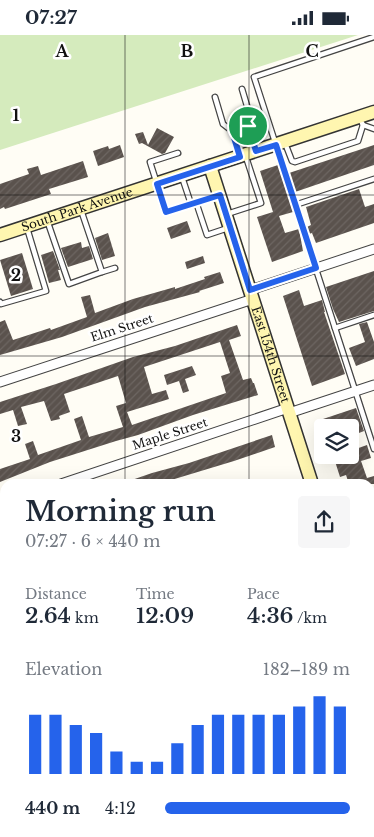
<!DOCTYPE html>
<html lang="en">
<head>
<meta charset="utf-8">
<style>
  :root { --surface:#fff; --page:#f6f6f7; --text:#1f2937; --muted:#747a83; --accent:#2563eb }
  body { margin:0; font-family:"Libre Baskerville",serif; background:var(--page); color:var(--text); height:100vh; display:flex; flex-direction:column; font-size:19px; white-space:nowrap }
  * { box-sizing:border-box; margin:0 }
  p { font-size:16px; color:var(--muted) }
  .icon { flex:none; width:28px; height:28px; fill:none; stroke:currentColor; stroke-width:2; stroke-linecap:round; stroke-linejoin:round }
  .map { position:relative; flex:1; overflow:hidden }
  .panel { position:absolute; left:0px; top:444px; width:375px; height:359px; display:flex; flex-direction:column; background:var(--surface); border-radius:15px 15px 0 0; box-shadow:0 5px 20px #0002 }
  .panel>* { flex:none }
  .tools { position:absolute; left:314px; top:384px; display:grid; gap:10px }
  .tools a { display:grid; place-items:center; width:45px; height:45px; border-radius:5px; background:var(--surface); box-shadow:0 5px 20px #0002; font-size:25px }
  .pin { position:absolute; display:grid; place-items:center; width:42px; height:42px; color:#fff; margin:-21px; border:2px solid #fff; border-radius:50%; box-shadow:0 1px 5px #0007 }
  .round { display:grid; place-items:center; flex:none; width:52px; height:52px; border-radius:5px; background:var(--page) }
  .headline { display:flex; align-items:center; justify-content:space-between; height:85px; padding:0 25px }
  h1 { font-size:28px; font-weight:600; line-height:38px }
  .metrics { display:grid; grid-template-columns:repeat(3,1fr); gap:8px; height:85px; padding:5px 25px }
  .metrics div { display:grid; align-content:center }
  .metrics b { font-size:21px; font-weight:600 }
  .metrics small { font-size:14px; font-weight:400 }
  .metrics p { font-size:14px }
  .chart { height:140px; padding:10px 25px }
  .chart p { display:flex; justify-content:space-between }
  .chart svg { width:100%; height:90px; margin-top:5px; stroke:var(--accent); stroke-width:6 }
  ul { padding:0 25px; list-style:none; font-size:16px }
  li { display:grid; grid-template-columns:80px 60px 1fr; align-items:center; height:38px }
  li i { height:12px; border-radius:6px; background:var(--accent) }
  .status { display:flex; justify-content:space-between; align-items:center; height:35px; padding:0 25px; background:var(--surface); direction:ltr }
  .status svg { height:14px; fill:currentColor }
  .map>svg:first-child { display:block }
</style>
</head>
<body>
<div class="status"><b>07:27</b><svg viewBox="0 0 49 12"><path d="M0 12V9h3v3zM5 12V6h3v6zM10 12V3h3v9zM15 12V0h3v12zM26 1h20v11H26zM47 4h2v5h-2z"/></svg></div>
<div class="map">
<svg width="374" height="802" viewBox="0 0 374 802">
  <defs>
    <pattern id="building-hatch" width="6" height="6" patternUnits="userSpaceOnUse" patternTransform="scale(1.25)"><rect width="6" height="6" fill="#5a524d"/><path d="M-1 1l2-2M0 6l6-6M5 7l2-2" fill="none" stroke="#6d6662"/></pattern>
  </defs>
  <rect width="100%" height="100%" fill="#fffdf5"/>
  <!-- green -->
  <path fill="#d5ebbd" d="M0 0H358L0 115Z"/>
  <!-- building -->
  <g fill="url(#building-hatch)" fill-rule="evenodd">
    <path d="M157 93 174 102 165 118 162 119 142 108 139 109 135 99 143 97 148 110Z"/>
    <path d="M120 110 124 122 98 131 93 116 108 111 109 114Z"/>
    <path d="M374 110V130L295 157 289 138Z"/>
    <path d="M83 126 88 142 49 154 51 159 5 174 4 172 0 174V149L29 139 27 134 38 131 41 140Z"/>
    <path d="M278 130 293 177 279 181 285 198 299 194 303 216 272 227 257 182 273 177 260 136Z"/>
    <path d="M359 154 365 172 374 169V188L316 208 312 198 309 199 307 192 311 190 306 172Z"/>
    <path d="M187 186 191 197 171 204 167 193Z"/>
    <path d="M108 198 115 221 102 225 95 203Z"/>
    <path d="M81 207 82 213 89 211 93 224 68 232 61 213Z"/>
    <path d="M53 216 60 235H58L61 245 49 248 41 220Z"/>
    <path d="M22 218 33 254 11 261 0 225Z"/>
    <path d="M203 221 205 228 187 234 185 227Z"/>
    <path d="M374 236V276L339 287 333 274 326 252Z"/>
    <path d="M220 237 224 248 199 256 200 257 145 272 62 302 0 320V287L5 285 13 305 50 293 51 295 87 282 81 262 90 260 95 278 133 264 175 252V254L205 244 204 242Z"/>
    <path d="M299 255 304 271 322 265 325 277H324L345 339 312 351 283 261Z"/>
    <path d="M367 287 374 307V324L356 331 349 313 365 307 359 289Z"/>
    <path d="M237 290 241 301 229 305 243 345 251 343 253 348H254L258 360 193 380 138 400 116 406 50 427 0 447V434L30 424 25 409 33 406 38 420 81 405 74 384 82 381 89 402 123 392 116 371 126 368 118 341 64 359 70 377 59 381 60 384 51 386 44 366 21 372 27 389 18 391 13 375 0 379V367L56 349 133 322 175 311ZM220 307 230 338 221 341 226 358 132 390 127 377 169 364 166 355 152 359 144 332Z"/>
    <path d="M192 331 196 340 185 344 189 356 183 358 179 346 167 350 164 340Z"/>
    <path d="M356 373 364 396 354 400 350 387 334 392H325L323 384Z"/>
    <path d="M272 400 275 412 234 426 158 449H126V447L152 438 189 428Z"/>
    <path d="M367 410 371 423 361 426 367 443 374 441V449H349L346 440 340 442 333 420H350V416Z"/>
  </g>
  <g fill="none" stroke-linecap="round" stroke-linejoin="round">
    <!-- lane casing -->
    <g stroke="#444" stroke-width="7">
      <g id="lane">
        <path d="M374 2 254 42 374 414"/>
        <path d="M242 54 250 81 248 91 256 115"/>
        <path d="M215 62 223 89 232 96 239 120"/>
        <path d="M362 88 363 90 374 94"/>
        <path d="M232 96 248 91"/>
        <path d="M285 108 292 126 295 127 358 106 363 90"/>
        <path d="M178 118 150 127 166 177 218 160"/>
        <path d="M182 142 191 169"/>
        <path d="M196 167 207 200 228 193"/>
        <path d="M295 170 374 144"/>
        <path d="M227 179 261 168 246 122"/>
        <path d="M47 185 69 249 102 237 81 175"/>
        <path d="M102 237 115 233"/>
        <path d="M0 267 1 269 46 256 27 193"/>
        <path d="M335 293 374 280"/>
      </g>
    </g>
    <!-- street casing -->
    <g stroke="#444" stroke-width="11">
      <g id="street">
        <path d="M250 255 374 214"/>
        <path d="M0 347 253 264"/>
        <path d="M289 378 374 350"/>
        <path d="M61 449 288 373"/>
        <path d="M0 469 5 467"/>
        <path d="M370 488 374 486"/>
        <path d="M0 558 5 560"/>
        <path d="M370 622 374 621"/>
        <path d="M370 700 374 699"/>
        <path d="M0 738 5 742"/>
        <path d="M70 798 71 802"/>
        <path d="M183 798 185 802"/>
        <path d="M297 798 298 802"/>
      </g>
    </g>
    <!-- secondary casing -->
    <g stroke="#333" stroke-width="15">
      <g id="secondary">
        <path id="s1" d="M210 131 312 449"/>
        <path id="s2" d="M0 200 374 77"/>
        <path d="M370 631 374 644"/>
      </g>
    </g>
    <!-- lane -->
    <use href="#lane" stroke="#fff" stroke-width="4.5"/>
    <!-- street -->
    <use href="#street" stroke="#fff" stroke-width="9"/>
    <!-- secondary -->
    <use href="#secondary" stroke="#fff6b0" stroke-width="12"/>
  </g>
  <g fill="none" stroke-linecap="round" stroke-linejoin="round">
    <!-- route casing -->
    <g stroke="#fff" stroke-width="10">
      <path id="route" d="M248 91 256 116 276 110 316 233 250 255 220 160 166 177 157 149 240 122 232 96Z"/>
    </g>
    <!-- route -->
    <use href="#route" stroke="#2563eb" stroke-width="6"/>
  </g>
  <!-- grid -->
  <path fill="none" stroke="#111" stroke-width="1" stroke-opacity="0.55" d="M125 0V449M249 0V449M0 160H374M0 321H374M0 481H5M370 481H374M0 642H5M370 642H374M125 798V802M249 798V802"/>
  <g text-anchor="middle" stroke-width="5" stroke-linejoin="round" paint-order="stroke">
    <!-- street labels -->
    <g font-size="12" fill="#111" stroke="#fff">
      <text dy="4" stroke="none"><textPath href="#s2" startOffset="81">South Park Avenue</textPath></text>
      <text transform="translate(122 293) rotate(-18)" y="4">Elm Street</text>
      <text dy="4" stroke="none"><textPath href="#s1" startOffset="198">East 154th Street</textPath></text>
      <text transform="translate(170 399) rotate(-18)" y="4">Maple Street</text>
    </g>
  </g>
  <g font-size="16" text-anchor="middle" font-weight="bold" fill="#111" stroke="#fff" stroke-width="5" stroke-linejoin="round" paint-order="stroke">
    <text x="62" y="22">A</text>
    <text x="187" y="22">B</text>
    <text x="312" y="22">C</text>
    <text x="16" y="86">1</text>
    <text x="16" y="246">2</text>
    <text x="16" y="407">3</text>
  </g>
</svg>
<div class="tools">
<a><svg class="icon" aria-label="layers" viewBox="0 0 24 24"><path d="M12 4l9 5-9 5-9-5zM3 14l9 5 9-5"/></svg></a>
</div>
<div class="pin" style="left:248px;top:91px;background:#1e9e55"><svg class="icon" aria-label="arrive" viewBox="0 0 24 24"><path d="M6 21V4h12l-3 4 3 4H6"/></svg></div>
<section class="panel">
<div class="headline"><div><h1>Morning run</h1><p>07:27 · 6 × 440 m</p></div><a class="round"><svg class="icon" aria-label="share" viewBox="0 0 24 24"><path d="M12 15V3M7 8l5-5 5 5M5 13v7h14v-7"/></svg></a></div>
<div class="metrics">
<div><p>Distance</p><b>2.64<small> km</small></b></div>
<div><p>Time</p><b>12:09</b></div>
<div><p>Pace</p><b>4:36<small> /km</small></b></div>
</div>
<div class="chart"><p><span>Elevation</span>182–189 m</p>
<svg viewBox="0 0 160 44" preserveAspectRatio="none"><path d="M5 44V15M15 44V15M25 44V20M35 44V24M45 44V33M55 44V38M65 44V38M75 44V29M85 44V20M95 44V15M105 44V15M115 44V15M125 44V15M135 44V11M145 44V6M155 44V11"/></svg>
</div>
<ul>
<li><b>440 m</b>4:12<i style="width:100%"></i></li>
</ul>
</section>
</div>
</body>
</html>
